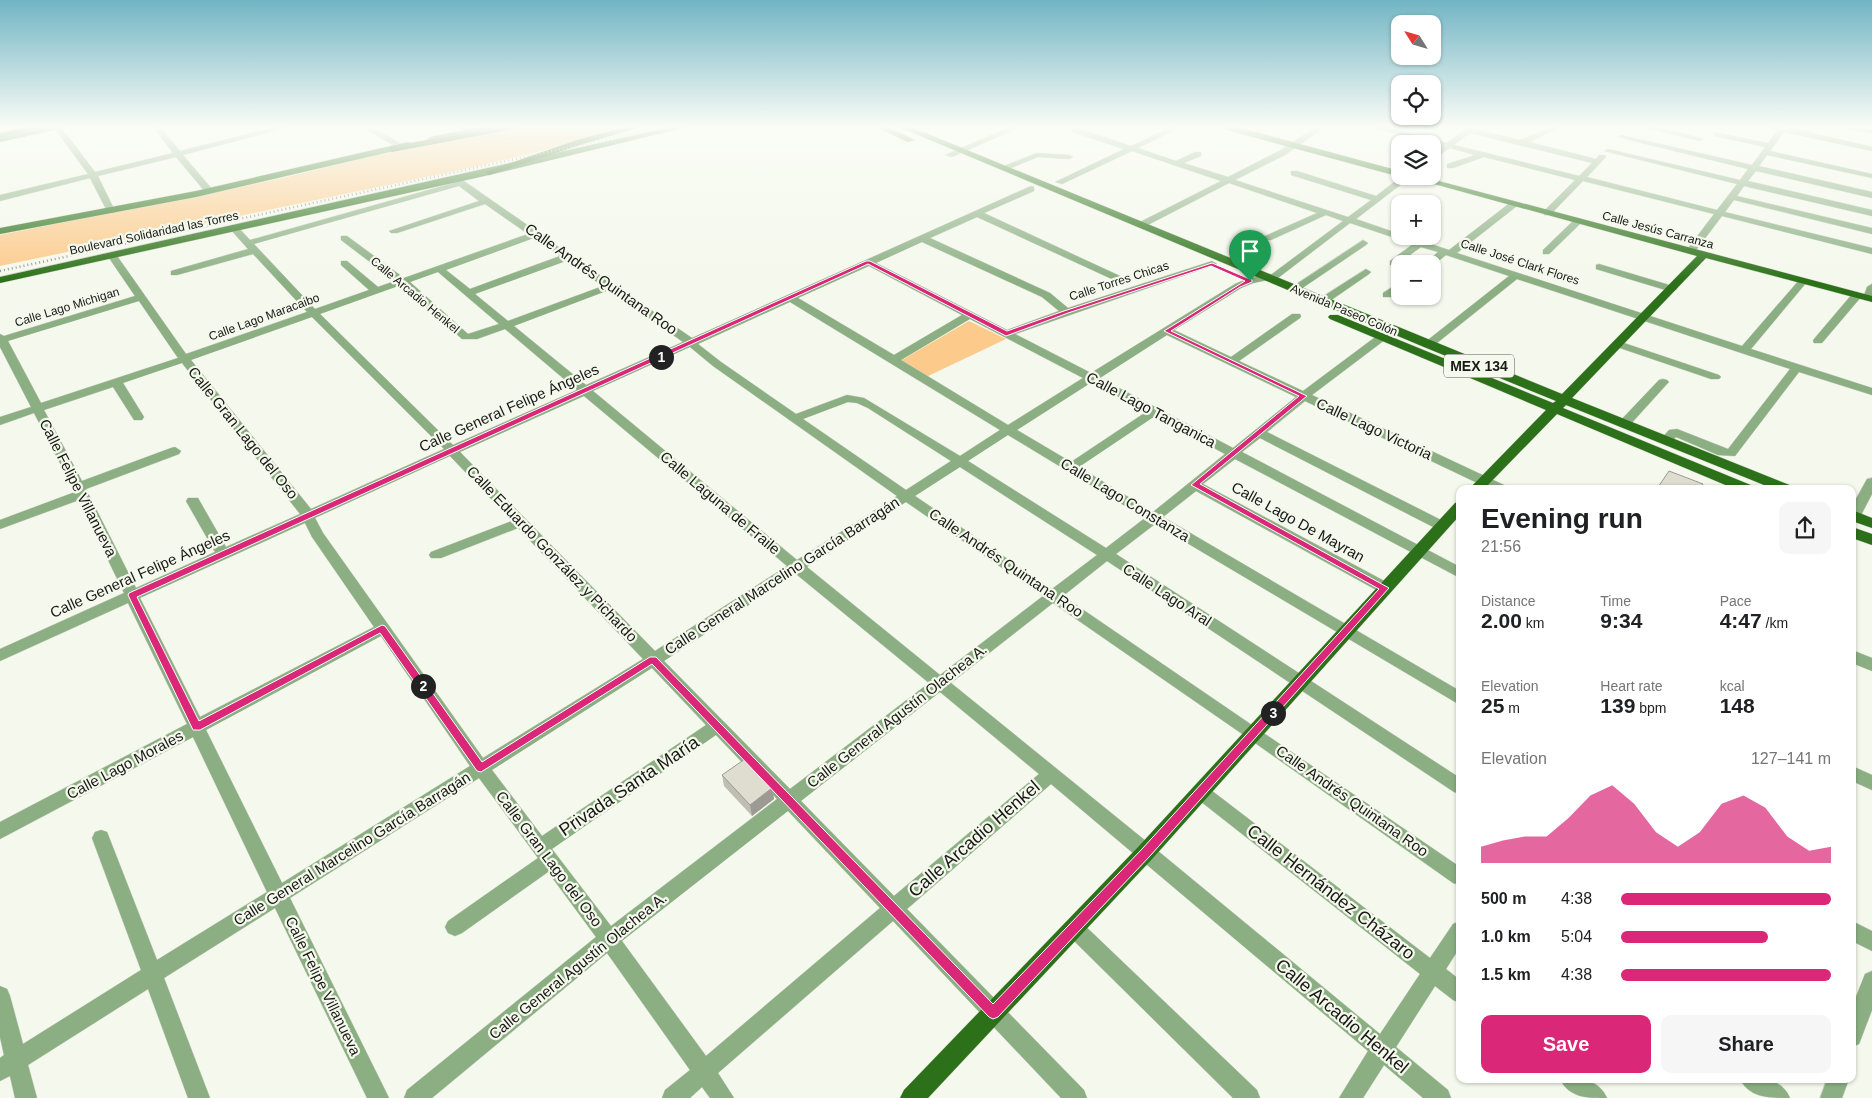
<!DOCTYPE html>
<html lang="en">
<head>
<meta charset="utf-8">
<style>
  :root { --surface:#fff; --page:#f6f6f6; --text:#202124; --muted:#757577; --accent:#db2777 }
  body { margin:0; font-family:Helvetica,sans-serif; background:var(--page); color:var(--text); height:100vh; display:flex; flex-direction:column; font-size:19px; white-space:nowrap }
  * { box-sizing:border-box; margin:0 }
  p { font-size:16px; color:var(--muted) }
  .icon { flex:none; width:28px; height:28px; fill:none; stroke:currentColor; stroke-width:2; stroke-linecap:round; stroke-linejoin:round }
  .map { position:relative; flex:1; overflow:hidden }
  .side { position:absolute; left:1456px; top:485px; width:400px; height:598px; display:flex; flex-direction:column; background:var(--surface); border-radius:10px; box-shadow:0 1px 4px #0004 }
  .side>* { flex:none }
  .needle { width:32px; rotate:307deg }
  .controls { position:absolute; left:1391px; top:15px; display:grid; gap:10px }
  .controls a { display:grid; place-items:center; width:50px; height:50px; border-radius:10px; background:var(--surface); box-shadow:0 1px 4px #0004; font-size:25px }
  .pin { position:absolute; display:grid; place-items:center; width:42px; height:42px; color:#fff; margin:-51px -21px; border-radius:50% 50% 50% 0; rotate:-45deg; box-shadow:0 0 5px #0007 }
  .pin .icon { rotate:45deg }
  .km { position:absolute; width:25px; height:25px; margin:-12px; border-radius:50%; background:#222; color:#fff; font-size:14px; line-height:25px; text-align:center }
  .round { display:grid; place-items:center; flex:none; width:52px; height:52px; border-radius:10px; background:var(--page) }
  .summary { display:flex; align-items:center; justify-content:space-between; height:85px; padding:0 25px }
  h1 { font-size:28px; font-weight:600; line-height:38px }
  .stats { display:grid; grid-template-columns:repeat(3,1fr); gap:8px; height:85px; padding:5px 25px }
  .stats div { display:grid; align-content:center }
  .stats b { font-size:21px; font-weight:600 }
  .stats small { font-size:14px; font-weight:400 }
  .stats p { font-size:14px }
  .chart { height:140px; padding:10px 25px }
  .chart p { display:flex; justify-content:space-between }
  .chart svg { width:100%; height:90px; margin-top:5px; fill:var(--accent); opacity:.7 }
  .button { display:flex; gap:10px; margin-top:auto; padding:10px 25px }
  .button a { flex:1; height:58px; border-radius:10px; background:var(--accent); color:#fff; font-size:20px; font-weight:600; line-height:58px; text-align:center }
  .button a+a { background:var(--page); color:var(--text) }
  ul { padding:0 25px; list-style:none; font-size:16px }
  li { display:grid; grid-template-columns:80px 60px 1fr; align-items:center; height:38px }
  li i { height:12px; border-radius:6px; background:var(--accent) }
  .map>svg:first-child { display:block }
</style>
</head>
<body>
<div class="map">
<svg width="1872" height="1098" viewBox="0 0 1872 1098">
  <rect width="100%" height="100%" fill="#f5f8ec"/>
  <!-- green -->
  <g fill="#fcca8a">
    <path d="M531 127H640L483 165 0 266V235L287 177 397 150Z"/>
    <path d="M969 321 1006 339 926 377 900 361Z"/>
  </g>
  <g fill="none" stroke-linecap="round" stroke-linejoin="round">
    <!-- minor casing -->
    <g stroke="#d2d4ca" stroke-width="1">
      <g id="minor">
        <path d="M61 127 95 172 173 153 153 127H160L180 151 275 127H289L183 155 212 189V193H206L176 157 98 176 115 211 114 213 107 211 90 178 0 201V195L88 174 54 128Z"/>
        <path d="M362 127H371L400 143 393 145Z"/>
        <path d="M457 127H465L466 128 462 130Z"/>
        <path d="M1010 127H1020L952 157 945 155Z"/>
        <path d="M1171 127H1181L1138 148 1176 161 1195 152H1201V156L1184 163 1228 177 1279 151 1316 127H1325L1285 155 1235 180 1348 217 1371 200 1291 175V171H1297L1376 196 1402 176H1412L1356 219 1400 234V236H1407L1449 250 1511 202H1517V206L1457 253 1742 346 1800 279H1806V283L1751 349 1872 388V395L1799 372 1735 456 1718 455 1676 437 1670 443H1662L1660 440 1669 430 1677 429 1728 449 1790 369 1517 279 1432 347H1424L1423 345 1424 343 1509 276 1446 255 1432 266V264H1424L1438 252 1421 247 1396 265H1390V261L1413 244 1350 223 1278 278 1253 283 1241 288 1174 330 1231 357 1292 314H1300L1301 316 1300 318 1239 361 1303 391 1378 335H1386L1387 337 1386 339 1312 395 1506 486 1507 489H1490L1305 401 1267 432 1447 523 1449 526 1447 529H1437L1260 438 1242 452 1460 567V578L1235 459 1203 484 1390 584 1392 588 1390 592H1380L1196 491 1163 517 1460 691V705L1155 524 1116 554 1460 778V794L1454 792 1107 561 1063 596 1460 867V885L1453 883 1248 738 1053 603 951 683 1152 846 1380 1034 1420 974 1195 797 1192 792 1195 787 1201 785 1207 787 1430 958 1453 924 1460 921V947L1446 969 1460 980V1003L1453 1000 1435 986 1396 1047 1448 1090 1451 1098H1423L1384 1065 1363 1098H1339L1368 1051 1051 784 907 909 1084 1090 1087 1098H1061L893 921 718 1073 734 1098H710L702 1087 690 1098H662L665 1090 690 1070 607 953 432 1098H404L407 1090 596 937 548 872 462 933 455 936 448 933 445 927 448 921 538 858 479 778 290 898 389 1098H367L275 908 164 978 210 1098H188L148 989 28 1065 37 1098H15L10 1076 0 1081V1058L4 1055 0 1037V986L7 989 10 996 23 1044 141 970 92 838 95 832 101 830 107 832 157 960 267 892 193 737 0 839V822L187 724 128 603 0 661V649L124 593 79 500 0 529V520L75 492 34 413 0 425V417L31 407 0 347V334L4 336 135 296 107 255 112 252 115 253 186 354 307 312 253 254 177 275H171V271L248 249 231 230V226H237L250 240 453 183 451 180 455 178 464 181 536 231 540 232 541 235 692 338 1031 186 1034 187V191L984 213 1120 276V280H1114L977 217 930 238 1050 293 1068 308 1209 262 1212 261 1217 264 1015 334 1091 373 1235 284 1247 279 1272 274 1343 221 1326 215 1271 240H1265V236L1317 213 1229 183 1144 227H1138V223L1221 181 1132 151 1062 184 1055 182 1124 149 1072 132V128H1078L1131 146ZM459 186 479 201 389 231 391 233H397L485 204 528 234 404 278 347 236H341V240L395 281 378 287 347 261H341V265L369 290 315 309 254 244ZM534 238 560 256 470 289 446 270ZM922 242 1042 297 1059 311 1007 330 876 263ZM566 261 603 286 508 321 475 294ZM869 266 962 315 894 355 798 298ZM438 272 499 324 468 334 410 282ZM401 285 462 339H477L505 329 577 390 453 445 320 314ZM609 290 683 342 586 385 514 326ZM139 301 178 358 41 403 8 341ZM790 302 1000 430 960 456 864 398 847 395 796 414 721 362 698 344ZM312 317 444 449 311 509 191 360ZM970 319 1083 378 1008 425 901 360ZM1167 335 1296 397 1233 448 1100 378ZM690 347 713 366 897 496 797 560 593 391ZM182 363 300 514 226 547 198 498H188L186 501 215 552 136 588 86 489 179 454 181 451 175 447 171 448 82 481 44 410 113 387 134 420H142L144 417 123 383ZM1092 382 1146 412 1071 462 1017 430ZM584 396 787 566 655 651 460 452ZM848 402 857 403 868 408 951 461 906 490 803 419ZM1155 416 1225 454 1153 512 1079 467ZM1008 435 1145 518 1106 548 968 461ZM450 456 512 521 431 552 429 555 431 558H441L518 528 643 659 483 758 323 533 315 518ZM960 467 1097 555 1052 589 915 496ZM906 502 1043 596 940 675 807 567ZM305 523 312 537 374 627 200 717 140 598ZM796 574 929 683 790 789 664 661ZM381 636 470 766 282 883 206 730ZM652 668 706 725 542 836 492 770ZM940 692 1039 774 894 896 801 801ZM716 735 777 799 611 926 552 849ZM788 811 880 908 706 1056 622 941Z"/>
        <path d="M1371 127H1385L1447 143 1468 127H1476L1475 129 1520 140 1551 127H1561L1529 142 1596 159 1599 155H1605L1606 157 1587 177 1717 210 1737 184 1604 151 1608 149 1740 180 1748 169 1617 137 1621 135 1752 165 1765 147 1714 136V132L1768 143 1777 131 1766 127H1787L1872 147V151L1784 132 1770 151 1872 174V178L1767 155 1759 166 1872 192V198L1756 171 1748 181 1872 210V216L1744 186 1737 196 1872 228V234L1734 200 1725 212 1872 248V254L1722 216 1694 253H1688L1686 251 1714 214 1583 181 1550 215H1544V211L1575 180 1484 157 1453 168H1447V164L1475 155 1450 148 1432 160V154L1442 146ZM1470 133 1592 163 1579 176 1454 145Z"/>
        <path d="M1643 127H1658L1704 139 1700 141Z"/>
        <path d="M1849 127 1872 129V133L1849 129Z"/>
        <path d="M1037 153 1069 155 1073 157 1069 159 1038 157 1006 170 999 168Z"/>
        <path d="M1578 218 1581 219V223L1549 254H1543V250L1575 219Z"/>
        <path d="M1363 240 1368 243 1366 245 1298 291H1290L1289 289Z"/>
        <path d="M1599 264 1676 287 1677 289 1672 292 1596 269V265Z"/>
        <path d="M1366 269 1371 272 1369 274 1327 303H1319V299Z"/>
        <path d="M1400 282V290L1391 297H1383V293Z"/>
        <path d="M1872 284V299L1864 300 1863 298 1867 287Z"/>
        <path d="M1857 292 1862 295 1861 297 1822 343H1814L1813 341 1814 339 1853 293Z"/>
        <path d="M1618 341 1719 375 1721 377 1719 379H1711L1614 346 1613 344 1614 342Z"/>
        <path d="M1663 379 1667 380 1669 382 1667 384 1628 427H1620L1618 424 1620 421 1659 380Z"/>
        <path d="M1872 478V494L1859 519 1852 520V506L1867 479Z"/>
        <path d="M1852 650 1872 658V671L1852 663Z"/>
        <path d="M1852 766 1872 775V790L1852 781Z"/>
        <path d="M1074 919 1081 922 1257 1090 1260 1098H1233L1067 934 1064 928 1067 922Z"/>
        <path d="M1852 921 1872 931V951L1852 941Z"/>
        <path d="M1872 971V1010L1859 1044 1852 1047V1007L1865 974Z"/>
        <path d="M1560 1079C1579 1078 1598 1078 1607 1098 1587 1098 1569 1098 1560 1079Z"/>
        <path d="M1740 1079C1760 1078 1781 1077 1790 1098 1770 1098 1749 1098 1740 1079Z"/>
        <path d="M1827 1079H1849L1842 1098H1820Z"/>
      </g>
    </g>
    <!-- major casing -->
    <g stroke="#d2d4ca" stroke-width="1">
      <g id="major">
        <path d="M49 127H68L0 142V136Z"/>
        <path d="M481 127H499L430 143 426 140 430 137Z"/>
        <path d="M671 127H687L489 175 0 283V277Z"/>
        <path d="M876 127H888L915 140 908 142Z"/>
        <path d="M899 127H911L1562 394 1697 256 1405 176H1420L1872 296V302L1706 258 1572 398 1792 486 1794 489H1774L1566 405 1563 408 1753 486 1755 489H1735L1557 414 1484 489H1469L1546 410 1330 319 1328 317 1330 315H1338L1553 403 1556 401 1424 347Z"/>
        <path d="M1222 127H1237L1400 171V176H1402H1397L1223 129Z"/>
        <path d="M408 142 411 143V147L196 197 0 234V228L196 191Z"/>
        <path d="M1460 501V515L1153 858 928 1098H900L904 1090 1139 846 1455 503Z"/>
        <path d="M1852 510 1872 518V528L1852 521Z"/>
        <path d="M1852 527 1872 534V545L1852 538Z"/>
      </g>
    </g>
    <!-- highway casing -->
    <g stroke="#d2d4ca" stroke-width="1">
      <g id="highway">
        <path d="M26 127H45L0 137V133Z"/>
        <path d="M503 127H524L392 152 388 149 392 146Z"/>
        <path d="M626 127H641L586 143 492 174 489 175 485 172 580 139Z"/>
      </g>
    </g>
    <!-- minor -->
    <use href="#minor" fill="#8baf83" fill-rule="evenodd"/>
    <!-- major -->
    <use href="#major" fill="#2c7119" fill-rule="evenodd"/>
    <!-- highway -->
    <use href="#highway" fill="#155700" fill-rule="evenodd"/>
    <!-- rail -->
    <path stroke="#90928a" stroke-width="2.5" stroke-dasharray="1 3" stroke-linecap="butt" d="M0 271 663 127"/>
  </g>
  <!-- wall -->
  <path fill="#c0bdb3" d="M722 775 772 788 774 799 752 816 724 786Z"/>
  <!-- shaded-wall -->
  <path fill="#9c9a92" d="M772 788 774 799 752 816 750 805Z"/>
  <!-- building -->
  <g fill="#dfdcd0" stroke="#9c9a92">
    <path d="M1669 471 1703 484 1700 489H1662L1658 487Z"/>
    <path d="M745 759 772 788 750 805 722 775Z"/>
  </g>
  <!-- sky -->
  <linearGradient id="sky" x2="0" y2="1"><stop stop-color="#71b5c4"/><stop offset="0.45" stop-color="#fafcf6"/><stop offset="1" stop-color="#fafcf6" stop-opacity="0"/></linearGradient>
  <rect width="1872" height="281" fill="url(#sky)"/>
  <!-- route -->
  <path fill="#db2777" stroke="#fff" fill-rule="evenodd" d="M866 261H870L1007 331 1064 311 1212 263 1252 280V282L1240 287 1171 331 1307 396 1200 484 1389 588 1150 856 998 1017 993 1019 989 1017 652 664 481 772 477 771 380 633 200 730H193L128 595 129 593ZM868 264 1006 336 1068 313 1211 266 1245 281 1164 331 1299 396 1191 485 1379 589 1142 849 993 1004 656 657H650L482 762 385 626 382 625 199 721 137 597Z"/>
  <g text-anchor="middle" stroke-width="4.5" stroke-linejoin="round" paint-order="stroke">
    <!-- far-street labels -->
    <g font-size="12" fill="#181915" stroke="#f5f8ec">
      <text transform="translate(1658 230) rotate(15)" y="4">Calle Jesús Carranza</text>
      <text transform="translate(154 233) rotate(-12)" y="4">Boulevard Solidaridad las Torres</text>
      <text transform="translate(1520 262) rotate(18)" y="4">Calle José Clark Flores</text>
      <text transform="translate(1119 281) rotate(-18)" y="4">Calle Torres Chicas</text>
      <text transform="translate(415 295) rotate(40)" y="4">Calle Arcadio Henkel</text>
      <text transform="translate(67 307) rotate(-17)" y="4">Calle Lago Michigan</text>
      <text transform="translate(1344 310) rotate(23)" y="4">Avenida Paseo Colón</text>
      <text transform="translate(264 317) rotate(-20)" y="4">Calle Lago Maracaibo</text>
    </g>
    <!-- shield labels -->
    <rect fill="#f5f8ec" stroke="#5a5c56" stroke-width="1" x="1444" y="354.5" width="70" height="23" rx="4"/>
    <g font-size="14" font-weight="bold" fill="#181915">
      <text x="1479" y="371">MEX 134</text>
    </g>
    <!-- street labels -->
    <g font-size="15" fill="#181915" stroke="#f5f8ec">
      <text transform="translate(601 279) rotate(35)" y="5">Calle Andrés Quintana Roo</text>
      <text transform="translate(509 408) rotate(-24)" y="5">Calle General Felipe Ángeles</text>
      <text transform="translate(1151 410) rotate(28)" y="5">Calle Lago Tanganica</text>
      <text transform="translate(1374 429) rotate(25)" y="5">Calle Lago Victoria</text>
      <text transform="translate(243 433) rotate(51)" y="5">Calle Gran Lago del Oso</text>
      <text transform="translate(78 488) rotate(63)" y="5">Calle Felipe Villanueva</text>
      <text transform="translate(1125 500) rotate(31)" y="5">Calle Lago Constanza</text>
      <text transform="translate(720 503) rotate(40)" y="5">Calle Laguna de Fraile</text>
      <text transform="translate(1298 522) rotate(29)" y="5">Calle Lago De Mayran</text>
      <text transform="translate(552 554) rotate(46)" y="5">Calle Eduardo González y Pichardo</text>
      <text transform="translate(1006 563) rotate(34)" y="5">Calle Andrés Quintana Roo</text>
      <text transform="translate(140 574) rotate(-24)" y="5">Calle General Felipe Ángeles</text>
      <text transform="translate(782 576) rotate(-33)" y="5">Calle General Marcelino García Barragán</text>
      <text transform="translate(1167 595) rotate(33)" y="5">Calle Lago Aral</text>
      <text transform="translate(897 716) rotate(-38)" y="5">Calle General Agustín Olachea A.</text>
      <text transform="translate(125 765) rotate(-28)" y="5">Calle Lago Morales</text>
      <text transform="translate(1352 801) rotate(35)" y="5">Calle Andrés Quintana Roo</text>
      <text transform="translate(352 849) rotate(-32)" y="5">Calle General Marcelino García Barragán</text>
      <text transform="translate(549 859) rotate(53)" y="5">Calle Gran Lago del Oso</text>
      <text transform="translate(578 966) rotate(-39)" y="5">Calle General Agustín Olachea A.</text>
      <text transform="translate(323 986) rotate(64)" y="5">Calle Felipe Villanueva</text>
    </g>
    <!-- near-street labels -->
    <g font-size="18" fill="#181915" stroke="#f5f8ec">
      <text transform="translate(629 786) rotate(-34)" y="6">Privada Santa María</text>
      <text transform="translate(974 839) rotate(-41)" y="6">Calle Arcadio Henkel</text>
      <text transform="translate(1331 892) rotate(38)" y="6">Calle Hernández Cházaro</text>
      <text transform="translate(1342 1016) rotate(40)" y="6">Calle Arcadio Henkel</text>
    </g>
  </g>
</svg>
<div class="controls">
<a><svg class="needle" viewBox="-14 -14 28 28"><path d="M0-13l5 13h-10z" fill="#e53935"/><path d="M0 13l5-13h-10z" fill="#757577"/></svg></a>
<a><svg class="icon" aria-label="locate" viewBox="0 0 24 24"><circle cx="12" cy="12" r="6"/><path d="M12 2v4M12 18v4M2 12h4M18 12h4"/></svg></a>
<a><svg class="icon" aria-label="layers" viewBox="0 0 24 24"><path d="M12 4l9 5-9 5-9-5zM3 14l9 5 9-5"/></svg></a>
<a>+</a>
<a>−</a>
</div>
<div class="pin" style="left:1250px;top:281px;background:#1e9e55"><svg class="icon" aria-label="arrive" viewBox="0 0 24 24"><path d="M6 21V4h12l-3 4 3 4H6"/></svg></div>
<b class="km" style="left:661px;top:357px">1</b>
<b class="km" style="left:423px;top:686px">2</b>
<b class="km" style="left:1273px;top:713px">3</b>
<section class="side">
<div class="summary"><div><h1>Evening run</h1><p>21:56</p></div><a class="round"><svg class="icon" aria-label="share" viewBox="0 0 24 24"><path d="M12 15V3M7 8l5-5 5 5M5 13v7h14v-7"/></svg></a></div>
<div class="stats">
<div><p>Distance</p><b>2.00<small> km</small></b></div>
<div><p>Time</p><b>9:34</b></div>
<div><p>Pace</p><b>4:47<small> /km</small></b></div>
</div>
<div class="stats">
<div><p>Elevation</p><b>25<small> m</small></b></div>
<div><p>Heart rate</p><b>139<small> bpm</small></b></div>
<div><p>kcal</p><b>148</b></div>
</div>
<div class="chart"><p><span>Elevation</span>127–141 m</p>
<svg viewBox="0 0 160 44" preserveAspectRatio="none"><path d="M0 44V36L10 33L20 31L30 31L40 22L50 11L60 6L70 15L80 29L90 36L100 29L110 15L120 11L130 17L140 31L150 38L160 36V44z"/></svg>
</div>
<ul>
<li><b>500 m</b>4:38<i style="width:100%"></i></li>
<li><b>1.0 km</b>5:04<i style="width:70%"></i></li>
<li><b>1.5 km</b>4:38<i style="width:100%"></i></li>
</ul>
<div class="button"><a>Save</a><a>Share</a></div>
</section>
</div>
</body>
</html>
